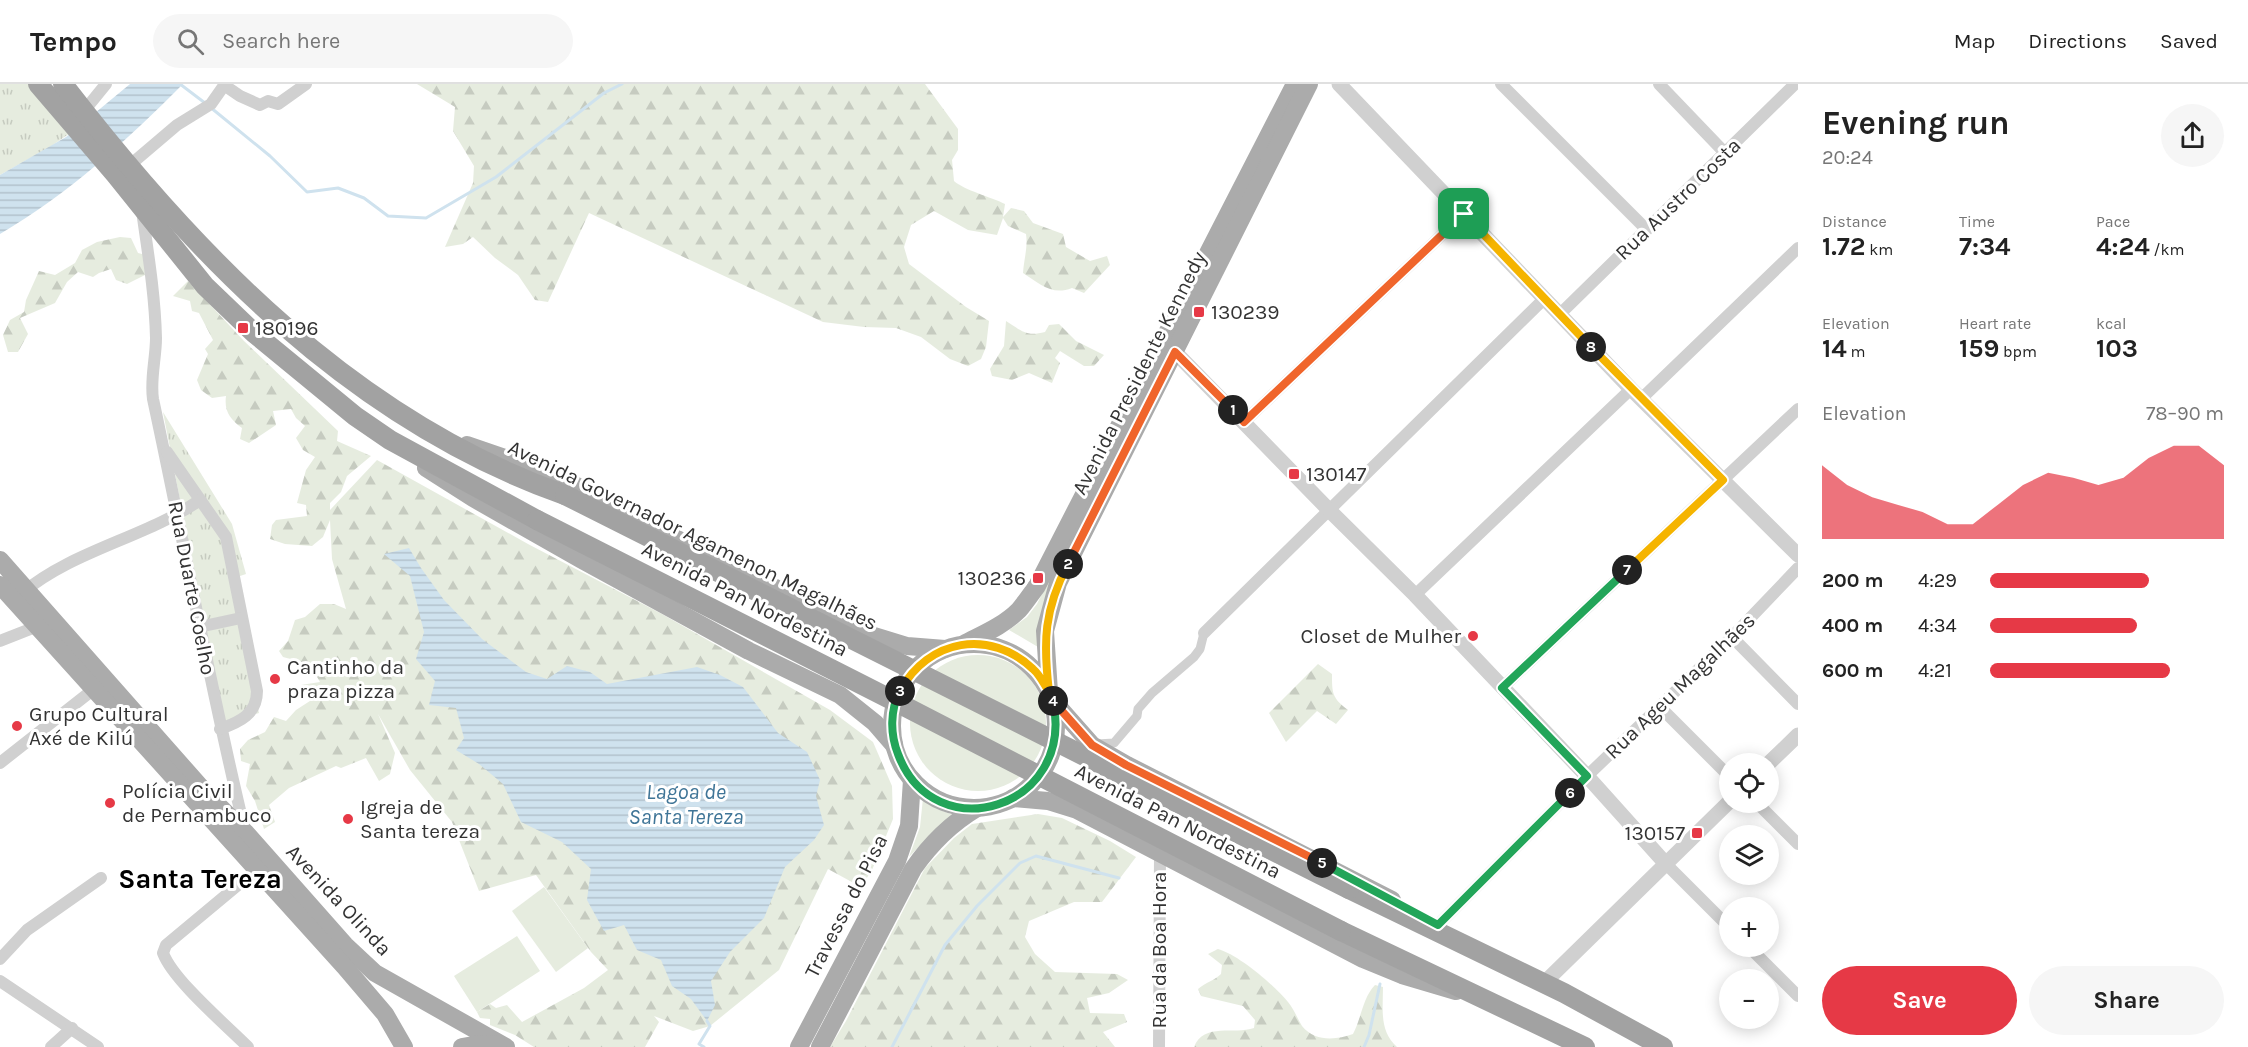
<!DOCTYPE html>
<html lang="en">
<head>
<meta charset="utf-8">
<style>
  :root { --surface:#fff; --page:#f6f6f6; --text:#222; --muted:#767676; --line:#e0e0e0; --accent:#e63946 }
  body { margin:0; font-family:Karla,sans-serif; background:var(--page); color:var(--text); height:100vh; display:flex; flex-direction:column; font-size:22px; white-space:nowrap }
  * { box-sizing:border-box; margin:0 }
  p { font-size:20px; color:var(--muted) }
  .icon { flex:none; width:33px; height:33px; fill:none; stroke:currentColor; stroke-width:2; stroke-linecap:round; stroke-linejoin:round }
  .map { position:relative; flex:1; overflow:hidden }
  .side { display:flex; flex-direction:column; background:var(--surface); width:450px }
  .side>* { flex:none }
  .fabs { position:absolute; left:1719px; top:669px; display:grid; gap:12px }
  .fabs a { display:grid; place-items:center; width:60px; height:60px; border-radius:50%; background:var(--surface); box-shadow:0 3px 15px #0003; font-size:30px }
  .pin { position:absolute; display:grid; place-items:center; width:51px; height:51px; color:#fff; margin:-26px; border-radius:12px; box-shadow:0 3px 9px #0006 }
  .km { position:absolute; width:30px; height:30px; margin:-15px; border-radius:50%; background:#222; color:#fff; font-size:16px; line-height:30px; text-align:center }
  .round { display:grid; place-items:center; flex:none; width:63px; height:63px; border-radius:32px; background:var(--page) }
  .overview { display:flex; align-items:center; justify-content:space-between; height:102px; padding:0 24px }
  h1 { font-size:33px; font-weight:700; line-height:45px }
  .stats { display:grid; grid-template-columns:repeat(3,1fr); gap:9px; height:102px; padding:6px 24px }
  .stats div { display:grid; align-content:center }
  .stats b { font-size:26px; font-weight:700 }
  .stats small { font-size:16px; font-weight:400 }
  .stats p { font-size:16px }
  .chart { height:168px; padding:12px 24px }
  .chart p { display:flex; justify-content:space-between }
  .chart svg { width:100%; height:108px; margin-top:6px; fill:var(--accent); opacity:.7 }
  .button { display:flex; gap:12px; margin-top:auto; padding:12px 24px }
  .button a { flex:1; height:69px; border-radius:36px; background:var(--accent); color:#fff; font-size:24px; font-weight:700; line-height:69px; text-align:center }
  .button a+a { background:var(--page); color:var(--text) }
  ul { padding:0 24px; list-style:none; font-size:20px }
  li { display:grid; grid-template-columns:96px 72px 1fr; align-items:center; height:45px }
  li i { height:15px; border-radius:8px; background:var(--accent) }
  header { display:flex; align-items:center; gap:36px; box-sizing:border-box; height:84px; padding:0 30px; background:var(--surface); border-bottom:2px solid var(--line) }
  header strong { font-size:28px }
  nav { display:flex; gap:33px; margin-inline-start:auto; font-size:21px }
  .search { width:420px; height:54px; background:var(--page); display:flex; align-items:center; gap:15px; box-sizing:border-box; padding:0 21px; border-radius:33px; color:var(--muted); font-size:22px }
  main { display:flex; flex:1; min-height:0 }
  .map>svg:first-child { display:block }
</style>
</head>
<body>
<header>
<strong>Tempo</strong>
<div class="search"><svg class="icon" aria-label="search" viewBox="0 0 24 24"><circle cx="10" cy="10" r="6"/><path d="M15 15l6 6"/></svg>Search here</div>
<nav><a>Map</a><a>Directions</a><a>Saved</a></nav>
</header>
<main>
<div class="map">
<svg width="1798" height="963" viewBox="0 0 1798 963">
  <defs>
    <pattern id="forest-firs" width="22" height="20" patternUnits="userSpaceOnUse" patternTransform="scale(1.5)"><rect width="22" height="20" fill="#e6ecdf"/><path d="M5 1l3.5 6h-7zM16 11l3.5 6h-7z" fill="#c6cbc0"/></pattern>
    <pattern id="park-tufts" width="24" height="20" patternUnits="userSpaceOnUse" patternTransform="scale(1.5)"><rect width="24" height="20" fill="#e6ecdf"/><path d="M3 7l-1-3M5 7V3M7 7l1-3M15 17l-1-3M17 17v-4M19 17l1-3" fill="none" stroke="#c6cbc0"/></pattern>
    <pattern id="water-rules" width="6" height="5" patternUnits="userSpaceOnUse" patternTransform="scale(1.5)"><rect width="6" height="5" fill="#cfe2ee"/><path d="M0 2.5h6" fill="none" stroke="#b2c2cd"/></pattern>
  </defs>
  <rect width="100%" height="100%" fill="#fff"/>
  <!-- grass -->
  <g fill="#e6ecdf">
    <path d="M1075 442 1038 563 1009 546 1027 533 1037 520Z"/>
    <circle cx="978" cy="639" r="68"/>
    <path d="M923 714 940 726 956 732 939 742 909 773 920 743Z"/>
    <path d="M544 803 588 864 556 888 512 827Z"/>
    <path d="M517 852 540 887 477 928 454 892Z"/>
  </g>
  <!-- forest -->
  <g fill="url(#forest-firs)">
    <path d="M417 0H925L958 45V66L952 76 954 97C964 106 991 113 1005 120L1003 133 1011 124 1024 127 1033 139 1063 150 1066 163 1090 177 1107 172 1110 181 1084 209 1072 204C1052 212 1040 200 1023 189 1024 175 1028 163 1026 150L1008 142 1003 134 997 151 968 146 934 127 911 141 904 163 909 180 966 223 989 237 986 263 981 275 968 282 950 275 921 253 896 244 864 243 823 238 589 129 548 218 535 216 518 191 495 174 473 153 463 160 445 163 473 99 474 82 453 47 455 23Z"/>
    <path d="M120 153 131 154 138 169 146 171 149 189 127 200 116 196 111 185 99 189 93 193 78 188 67 198 55 219 20 234 28 250 18 268H8L3 251 10 236 24 228 26 216 39 187 55 191 75 179 82 166 97 158Z"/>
    <path d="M188 197 244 257 338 347 337 357 371 372 347 392 341 408 330 419V426L377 376 528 460 662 530 830 626 873 658 892 702 893 735 872 786 861 803 828 785 779 886 710 942 693 947 654 932 659 938 645 963H534L515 951 490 941V935L480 934 477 928 490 920 496 924 507 921 522 938 584 904 608 886 591 868 536 791 479 807 452 738 410 686 378 630 395 669 390 690 379 697 366 674 341 684 336 682 289 704 269 721 275 738 264 745 255 717 246 702 250 680 241 677 240 665 248 656 265 648 274 633 286 637 296 626 313 615 301 601 320 598C310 579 303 578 283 573L279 567 288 557 295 536 305 533 320 520H334L346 525 332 475 330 436 323 453 312 462 285 460 270 455 272 441 276 436 307 432 306 421 297 419 306 386 315 373 303 366 296 354 305 342 296 334 291 325 273 327 276 341 249 359 240 355 242 344C230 335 224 327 226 312L212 314 201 306 197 296 208 270 205 265 213 256 199 229 192 227 190 217 173 212Z"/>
    <path d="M1006 237C1022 247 1026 253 1045 248L1049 241 1059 240 1076 257 1104 271 1094 282H1084L1060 267 1055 274 1060 279 1052 299 1029 289 1012 296 992 292 990 285 1004 262Z"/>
    <path d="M1318 580 1332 590C1332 609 1332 614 1348 626L1336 640 1317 627 1286 658 1269 629Z"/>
    <path d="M1038 730 1062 734 1110 757 1136 773 1102 818H1074L1029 837 1025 853 1035 870 1055 888 1117 890 1128 896 1109 909 1087 914 1090 929 1124 930 1127 938 1103 948 1115 963H830L846 937 925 784 954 754 972 740Z"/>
    <path d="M1218 865C1239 871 1274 901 1288 918 1294 925 1297 934 1302 942 1315 958 1336 956 1353 950 1361 935 1363 913 1375 901L1383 903C1383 925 1379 947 1397 963H1194C1204 938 1234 951 1254 944L1255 936 1243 922 1201 912 1198 905C1206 898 1214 897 1221 890L1222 881 1208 870Z"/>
  </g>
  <!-- park -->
  <g fill="url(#park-tufts)">
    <path d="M0 0H33L73 47 50 63 0 91Z"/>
    <path d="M163 328 232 440 246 490 234 494 241 554 259 629 223 639Z"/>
  </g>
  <!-- water -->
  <g fill="url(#water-rules)">
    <path d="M130 0H183C127 56 69 110 0 150V91L66 53Z"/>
    <path d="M409 464 421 484 444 516 482 555 526 588 547 595 567 582 590 588 607 600 697 583 720 591 743 603 778 649 807 668 820 696 816 712 824 741 814 756 785 783 764 834 730 868 711 897 715 921 707 937 691 915 672 902 661 876 637 866 624 841 604 847 587 816 591 785 562 758 521 738 503 700 479 680 456 666 464 654 456 624 429 621 435 597 416 575 424 548 410 492 384 470Z"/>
  </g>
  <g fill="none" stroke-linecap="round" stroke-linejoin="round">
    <!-- stream -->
    <g stroke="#cfe2ee" stroke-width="3">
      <path d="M180 0 205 19"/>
      <path d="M210 23 270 72 307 108 338 104 364 114 388 132 426 134 496 93 604 9 622 0"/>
      <path d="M704 963 699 960 710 942 707 937"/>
      <path d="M892 963 945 861 977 822 1020 779 1036 772 1119 794"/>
      <path d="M1364 963 1369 951 1380 900"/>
    </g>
    <!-- pedestrian -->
    <path stroke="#d0d0d0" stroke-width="9" d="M1097 660 1114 659 1137 632 1138 625 1152 609 1194 573 1200 565 1204 549"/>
    <!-- minor -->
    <g stroke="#d0d0d0" stroke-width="12">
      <path d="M1501 0 1647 146"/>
      <path d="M1659 0 1726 70"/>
      <path d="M224 1 240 12 260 21 268 17 278 20 306 0"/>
      <path d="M84 27 106 0"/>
      <path d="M130 81 177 41 211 20 225 0"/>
      <path d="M142 127C148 169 155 211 156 254 156 274 150 295 153 315 184 459 210 603 245 747"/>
      <path d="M1560 230 1795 0"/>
      <path d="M1641 315 1798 164"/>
      <path d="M1244 338 1464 130"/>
      <path d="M167 368 226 453 257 607C257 630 240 638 220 645"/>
      <path d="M21 510C73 466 145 454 200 416"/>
      <path d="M1415 511 1631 305"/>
      <path d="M199 543 241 534"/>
      <path d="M1204 549 1545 214"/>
      <path d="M1732 553 1798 620"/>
      <path d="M0 557 38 542"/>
      <path d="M1502 604 1798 325"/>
      <path d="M1660 623 1730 693"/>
      <path d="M0 679 94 605"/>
      <path d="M1756 718 1798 760"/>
      <path d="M1666 780 1730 844"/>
      <path d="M1433 846 1587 692 1732 553 1798 484"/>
      <path d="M1748 862 1798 912"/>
      <path d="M0 875 27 846 101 794"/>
      <path d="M0 897 98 963"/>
      <path d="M51 963 72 944"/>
      <path d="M248 963C225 940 173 896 163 869L166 861 256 786"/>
      <path d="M1159 963 1160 769"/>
    </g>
    <!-- tertiary -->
    <g stroke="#d0d0d0" stroke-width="15">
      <path d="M1339 0 1631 305 1798 471"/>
      <path d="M1175 268 1330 427 1415 511 1587 692 1666 780"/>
      <path d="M1768 680 1798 651"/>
      <path d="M1544 899 1730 717"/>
    </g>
    <!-- primary -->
    <g stroke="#ababab" stroke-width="18">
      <path d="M467 361 558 392 643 438 868 550 907 562 945 565"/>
      <path d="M426 384 473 414 582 476 749 567 840 611 875 639 894 661"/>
      <path d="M0 476 204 707 245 748 345 861 375 889 506 963"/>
      <path d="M0 501 344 882 385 930 404 963"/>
      <path d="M964 560C983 550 1003 542 1019 526 1025 519 1031 510 1037 502L1295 0"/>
      <circle cx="974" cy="642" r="82"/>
      <path d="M1049 608 1045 547 1058 499 1309 0"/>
      <path d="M1054 618 1092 661 1127 681 1392 816"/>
      <path d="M1013 714 1048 717 1077 726 1363 875 1402 891 1456 907"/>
      <path d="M462 963 479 960 498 961"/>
      <path d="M799 963 897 777 909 742 912 696"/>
      <path d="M820 963 913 785C931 759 950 740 977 724"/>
    </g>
    <!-- trunk -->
    <g stroke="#a2a2a2" stroke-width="20">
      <path d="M38 0 115 90 205 202 254 249 355 332 390 356 537 436"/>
      <path d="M63 0C196 173 355 337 565 411"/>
      <path d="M1349 805 1564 909 1663 963"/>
      <path d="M1341 847 1585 963"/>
    </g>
    <!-- trunk-bridge -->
    <g stroke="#a2a2a2" stroke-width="20">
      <path d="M565 411 1349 805"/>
      <path d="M537 436 902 621 1341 847"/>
    </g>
  </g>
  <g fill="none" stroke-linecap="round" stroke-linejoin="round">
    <!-- split-1 casing -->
    <g stroke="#fff" stroke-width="12">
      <path id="split-1" d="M1233 326 1244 338 1464 130"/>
    </g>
    <!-- split-2 casing -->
    <g stroke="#fff" stroke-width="12">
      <path id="split-2" d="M1068 480 1175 268 1233 326"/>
    </g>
    <!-- split-3 casing -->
    <g stroke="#fff" stroke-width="12">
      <path id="split-3" d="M900 607C928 555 990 544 1033 585 1040 591 1044 600 1049 608 1043 557 1044 526 1068 480"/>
    </g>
    <!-- split-4 casing -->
    <g stroke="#fff" stroke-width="12">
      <path id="split-4" d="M900 607C890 626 890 650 898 670 934 767 1076 725 1053 617"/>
    </g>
    <!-- split-5 casing -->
    <g stroke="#fff" stroke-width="12">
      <path id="split-5" d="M1053 617 1092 661 1126 681 1322 779"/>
    </g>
    <!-- split-6 casing -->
    <g stroke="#fff" stroke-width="12">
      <path id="split-6" d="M1322 779 1438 841 1570 709"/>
    </g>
    <!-- split-7 casing -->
    <g stroke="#fff" stroke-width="12">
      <path id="split-7" d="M1570 709 1587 692 1502 604 1627 486"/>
    </g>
    <!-- split-8 casing -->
    <g stroke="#fff" stroke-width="12">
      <path id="split-8" d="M1591 263 1723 396 1627 486"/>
    </g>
    <!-- split-9 casing -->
    <g stroke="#fff" stroke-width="12">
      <path id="split-9" d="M1464 130 1591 263"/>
    </g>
    <!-- split-1 -->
    <use href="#split-1" stroke="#f0652b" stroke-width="8"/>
    <!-- split-2 -->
    <use href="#split-2" stroke="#f0652b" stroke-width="8"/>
    <!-- split-3 -->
    <use href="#split-3" stroke="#f5b400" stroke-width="8"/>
    <!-- split-4 -->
    <use href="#split-4" stroke="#22a559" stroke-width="8"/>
    <!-- split-5 -->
    <use href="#split-5" stroke="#f0652b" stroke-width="8"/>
    <!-- split-6 -->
    <use href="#split-6" stroke="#22a559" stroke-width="8"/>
    <!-- split-7 -->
    <use href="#split-7" stroke="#22a559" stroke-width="8"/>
    <!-- split-8 -->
    <use href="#split-8" stroke="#f5b400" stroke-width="8"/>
    <!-- split-9 -->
    <use href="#split-9" stroke="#f5b400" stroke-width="8"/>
  </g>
  <!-- markers -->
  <g fill="#e63946" stroke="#fff" stroke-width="2">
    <rect x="1193" y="222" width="12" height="12" rx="3"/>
    <rect x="237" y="238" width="12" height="12" rx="3"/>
    <rect x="1288" y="384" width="12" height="12" rx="3"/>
    <rect x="1032" y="488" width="12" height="12" rx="3"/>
    <circle cx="1473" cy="552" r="6"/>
    <circle cx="275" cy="595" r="6"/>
    <circle cx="17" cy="642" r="6"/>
    <circle cx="110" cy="719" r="6"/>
    <circle cx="348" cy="735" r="6"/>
    <rect x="1691" y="743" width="12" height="12" rx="3"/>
  </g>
  <g text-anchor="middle" stroke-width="6" stroke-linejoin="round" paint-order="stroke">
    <!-- street labels -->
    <g font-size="21" fill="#333" stroke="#fff">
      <text transform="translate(1678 115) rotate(-44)" y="7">Rua Austro Costa</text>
      <text transform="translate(1139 289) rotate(-63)" y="7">Avenida Presidente Kennedy</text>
      <text transform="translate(693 451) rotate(26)" y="7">Avenida Governador Agamenon Magalhães</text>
      <text transform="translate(192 504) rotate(79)" y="7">Rua Duarte Coelho</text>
      <text transform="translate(745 515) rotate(27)" y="7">Avenida Pan Nordestina</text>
      <text transform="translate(1680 602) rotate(-44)" y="7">Rua Ageu Magalhães</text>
      <text transform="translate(1178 737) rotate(27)" y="7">Avenida Pan Nordestina</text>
      <text transform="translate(339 816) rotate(47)" y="7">Avenida Olinda</text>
      <text transform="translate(846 822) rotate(-63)" y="7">Travessa do Pisa</text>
      <text transform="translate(1159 866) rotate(-90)" y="7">Rua da Boa Hora</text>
    </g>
    <!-- poi labels -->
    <g font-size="21" fill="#333" stroke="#fff" text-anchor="start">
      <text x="1211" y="235">130239</text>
      <text x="255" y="251">180196</text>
      <text x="1306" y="397">130147</text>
      <text x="1026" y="501" text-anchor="end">130236</text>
      <text x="1461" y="559" text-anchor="end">Closet de Mulher</text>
      <text x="287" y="590">Cantinho da<tspan x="287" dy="24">praza pizza</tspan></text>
      <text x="29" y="637">Grupo Cultural<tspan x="29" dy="24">Axé de Kilú</tspan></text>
      <text x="122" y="714">Polícia Civil<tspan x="122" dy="24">de Pernambuco</tspan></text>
      <text x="360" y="730">Igreja de<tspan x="360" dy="24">Santa tereza</tspan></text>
      <text x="1685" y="756" text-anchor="end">130157</text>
    </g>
    <!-- water labels -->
    <g font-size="22" font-style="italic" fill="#3f7597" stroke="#fff">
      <text x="686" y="715">Lagoa de<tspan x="686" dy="25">Santa Tereza</tspan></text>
    </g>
    <!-- district labels -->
    <g font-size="27" font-weight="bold" fill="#000" stroke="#fff">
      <text x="200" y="804">Santa Tereza</text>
    </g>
  </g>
</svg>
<div class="fabs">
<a><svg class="icon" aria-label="locate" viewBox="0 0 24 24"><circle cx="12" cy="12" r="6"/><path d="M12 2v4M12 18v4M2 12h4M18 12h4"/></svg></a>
<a><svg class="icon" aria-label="layers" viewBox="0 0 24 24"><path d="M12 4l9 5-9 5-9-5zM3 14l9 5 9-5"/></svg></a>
<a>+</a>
<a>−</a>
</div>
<div class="pin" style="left:1464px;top:130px;background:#1e9e55"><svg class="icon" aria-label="arrive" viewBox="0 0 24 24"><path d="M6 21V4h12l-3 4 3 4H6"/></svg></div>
<b class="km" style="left:1233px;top:326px">1</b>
<b class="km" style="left:1068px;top:480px">2</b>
<b class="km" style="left:900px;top:607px">3</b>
<b class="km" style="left:1053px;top:617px">4</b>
<b class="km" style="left:1322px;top:779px">5</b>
<b class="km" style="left:1570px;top:709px">6</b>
<b class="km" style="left:1627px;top:486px">7</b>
<b class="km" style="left:1591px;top:263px">8</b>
</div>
<section class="side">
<div class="overview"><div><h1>Evening run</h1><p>20:24</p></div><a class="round"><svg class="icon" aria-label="share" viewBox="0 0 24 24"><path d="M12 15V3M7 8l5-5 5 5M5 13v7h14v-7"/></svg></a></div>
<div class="stats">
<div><p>Distance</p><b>1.72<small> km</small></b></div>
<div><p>Time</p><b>7:34</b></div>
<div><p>Pace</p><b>4:24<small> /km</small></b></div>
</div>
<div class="stats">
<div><p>Elevation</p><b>14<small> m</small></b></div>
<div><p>Heart rate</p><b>159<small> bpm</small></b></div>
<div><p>kcal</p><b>103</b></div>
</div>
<div class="chart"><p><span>Elevation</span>78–90 m</p>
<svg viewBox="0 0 160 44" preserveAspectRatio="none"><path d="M0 44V14L10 22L20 27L30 30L40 33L50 38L60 38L70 30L80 22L90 17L100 19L110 22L120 19L130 11L140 6L150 6L160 14V44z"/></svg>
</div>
<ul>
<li><b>200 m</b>4:29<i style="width:68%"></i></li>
<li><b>400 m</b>4:34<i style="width:63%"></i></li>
<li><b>600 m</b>4:21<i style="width:77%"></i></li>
</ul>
<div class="button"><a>Save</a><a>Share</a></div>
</section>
</main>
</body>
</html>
